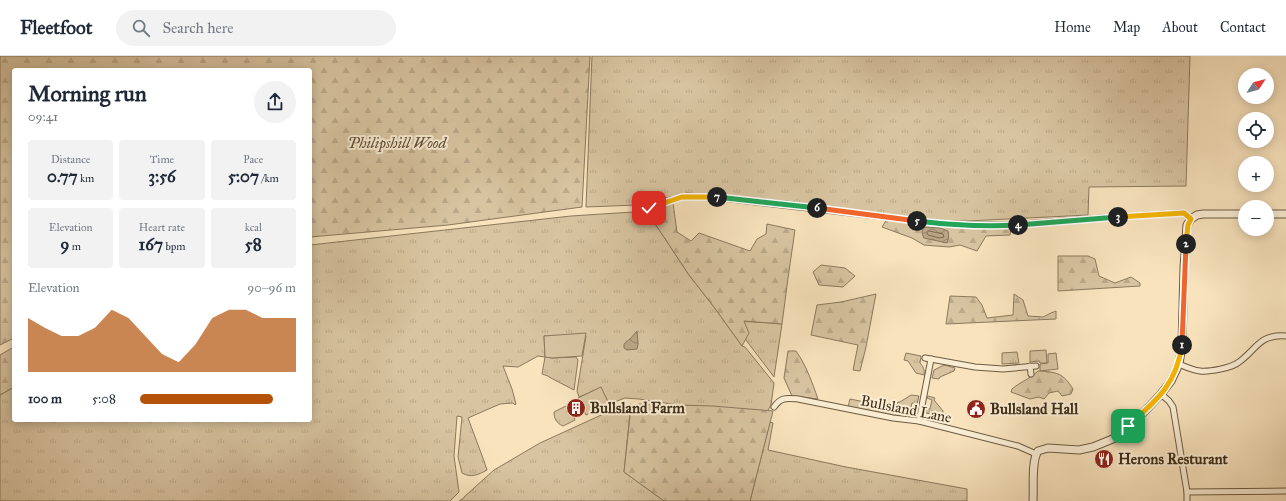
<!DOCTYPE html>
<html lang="en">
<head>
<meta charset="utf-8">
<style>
  :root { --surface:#fff; --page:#f2f2f3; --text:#1f2937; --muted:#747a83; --line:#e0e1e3; --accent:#b45309 }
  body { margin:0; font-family:"IM FELL Great Primer",serif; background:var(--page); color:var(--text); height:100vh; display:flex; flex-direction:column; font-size:15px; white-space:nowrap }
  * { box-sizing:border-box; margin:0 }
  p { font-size:13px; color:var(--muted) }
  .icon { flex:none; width:22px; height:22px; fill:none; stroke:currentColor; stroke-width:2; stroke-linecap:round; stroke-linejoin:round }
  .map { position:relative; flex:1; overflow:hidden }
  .drawer { position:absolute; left:12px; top:12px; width:300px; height:354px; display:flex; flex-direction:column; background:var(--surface); border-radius:4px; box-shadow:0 2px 10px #0003 }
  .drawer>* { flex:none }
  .needle { width:26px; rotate:54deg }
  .tools { position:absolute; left:1238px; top:12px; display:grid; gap:8px }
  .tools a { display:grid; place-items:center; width:36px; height:36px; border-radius:50%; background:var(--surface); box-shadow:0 2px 10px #0003; font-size:20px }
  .pin { position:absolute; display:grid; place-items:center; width:34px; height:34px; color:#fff; margin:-17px; border-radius:8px; box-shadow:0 2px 6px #0006 }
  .km { position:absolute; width:20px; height:20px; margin:-10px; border-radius:50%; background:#222; color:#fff; font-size:11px; line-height:20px; text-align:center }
  .round { display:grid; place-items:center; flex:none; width:42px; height:42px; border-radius:21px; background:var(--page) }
  .headline { display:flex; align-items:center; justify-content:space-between; height:68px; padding:0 16px }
  h1 { font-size:22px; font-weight:800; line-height:30px }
  .stats { display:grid; grid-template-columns:repeat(3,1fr); gap:6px; height:68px; padding:4px 16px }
  .stats div { display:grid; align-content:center; border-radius:4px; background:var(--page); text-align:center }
  .stats b { font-size:17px; font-weight:800 }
  .stats small { font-size:11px; font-weight:400 }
  .stats p { font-size:11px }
  .chart { height:112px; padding:8px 16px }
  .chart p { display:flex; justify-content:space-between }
  .chart svg { width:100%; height:72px; margin-top:4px; fill:var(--accent); opacity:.7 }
  ul { padding:0 16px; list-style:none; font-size:13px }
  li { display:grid; grid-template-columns:64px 48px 1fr; align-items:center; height:30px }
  li i { height:10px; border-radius:5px; background:var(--accent) }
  header { display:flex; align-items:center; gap:24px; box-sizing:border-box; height:56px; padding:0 20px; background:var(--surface); border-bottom:1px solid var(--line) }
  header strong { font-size:19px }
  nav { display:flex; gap:22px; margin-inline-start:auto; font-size:14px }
  .search { width:280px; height:36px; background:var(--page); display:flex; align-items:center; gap:10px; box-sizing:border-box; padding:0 14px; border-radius:22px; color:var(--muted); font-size:15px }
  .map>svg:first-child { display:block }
</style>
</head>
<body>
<header>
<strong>Fleetfoot</strong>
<div class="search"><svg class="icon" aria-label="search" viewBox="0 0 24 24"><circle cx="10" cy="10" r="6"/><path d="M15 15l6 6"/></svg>Search here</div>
<nav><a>Home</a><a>Map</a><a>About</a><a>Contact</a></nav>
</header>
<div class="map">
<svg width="1286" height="445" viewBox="0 0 1286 445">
  <defs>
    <pattern id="grass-tufts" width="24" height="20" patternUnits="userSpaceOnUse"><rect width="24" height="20" fill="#d8c4a1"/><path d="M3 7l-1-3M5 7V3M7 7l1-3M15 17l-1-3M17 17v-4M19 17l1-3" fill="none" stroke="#baa98a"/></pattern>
    <pattern id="forest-firs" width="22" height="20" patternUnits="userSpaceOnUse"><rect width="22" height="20" fill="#d8c4a1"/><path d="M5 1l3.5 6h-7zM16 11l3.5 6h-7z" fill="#baa98a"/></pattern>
    <pattern id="water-waves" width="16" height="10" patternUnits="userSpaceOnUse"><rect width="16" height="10" fill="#b9a585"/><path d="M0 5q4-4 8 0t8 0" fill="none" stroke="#98876c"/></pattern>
  </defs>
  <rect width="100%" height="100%" fill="#f8e3bd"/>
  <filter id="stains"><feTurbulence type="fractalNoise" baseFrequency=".005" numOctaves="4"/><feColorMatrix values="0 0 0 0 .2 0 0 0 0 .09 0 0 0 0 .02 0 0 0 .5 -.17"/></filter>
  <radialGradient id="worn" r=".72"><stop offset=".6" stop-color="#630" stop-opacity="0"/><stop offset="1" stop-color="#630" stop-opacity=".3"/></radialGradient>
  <!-- grass -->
  <g fill="url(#grass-tufts)" stroke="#8b795d">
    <path d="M592 0H1190L1186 130 1089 131 1088 159 948 166 786 145 687 137 637 149 586 151Z"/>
    <path d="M649 155 648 157 689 219 714 251 742 290 745 291 774 327 771 349 765 359 717 355 639 343 625 342 609 348 601 332 579 341 577 335 586 280H544L545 301 552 302 576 301 578 304 574 334 549 321 548 320 542 318 545 301 538 300 518 311 503 310 512 333 516 348 515 349 513 347 500 348 468 362 484 405 487 414C478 419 471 422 462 417L458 401 462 361 457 360 454 400 459 436 450 445H0V339L14 331V364H310V189L571 160Z"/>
    <path d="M743 265 782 268 774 321 746 284Z"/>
    <path d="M1046 294 1047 307H1040L1039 305 1030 306V295Z"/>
    <path d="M1017 296 1019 307 1002 308V297Z"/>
    <path d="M906 297 921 300 920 307C923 310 925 314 924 319L916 317 908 305 904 304Z"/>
    <path d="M1056 297 1058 313 1040 315V308L1048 307V298Z"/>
    <path d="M944 309 955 312 954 315 940 321 939 323 932 322 934 314Z"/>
    <path d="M911 339 919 340 917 348 912 347 911 352 916 353 915 355 896 351 898 346H900Z"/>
    <path d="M928 340 935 342 934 344 943 355V357L947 359V361L926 357 925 352 930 353 932 344 927 342Z"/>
    <path d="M850 343 915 356C913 358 913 359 910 360 899 363 861 353 848 351Z"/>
    <path d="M631 348 624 416 664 445H459L464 442V441L494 414 540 387 610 355Z"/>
    <path d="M566 350 570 358 572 357 575 364 563 370C556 367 554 362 554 356Z"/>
    <path d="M770 366 773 367 768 394 846 411 967 433V445H750Z"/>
  </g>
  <!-- forest -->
  <g fill="url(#forest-firs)" stroke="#8b795d">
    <path d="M0 0H590L582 151 448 169 310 181V14H14V282L0 289Z"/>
    <path d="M673 147 677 176 691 185 699 177 750 195 757 183 766 178 767 168 795 174 788 222 782 268 744 265 749 277 742 290 714 251 689 219 648 157Z"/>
    <path d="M887 163 960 172H1011L1010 179 986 180 977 195 960 189 949 191 924 189 912 182 882 171Z"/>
    <path d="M1058 200H1088L1095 203 1099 220 1115 227 1131 221 1140 227V230L1058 235Z"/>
    <path d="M821 209 845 212 855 220 843 231 819 229 813 216Z"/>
    <path d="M876 238 866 291 860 315 853 314 858 289 811 279 817 249 841 246Z"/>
    <path d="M1014 238 1023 244 1028 260 1043 261 1051 257 1056 255V263L946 268 950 240 976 241 982 249 987 262 1013 259Z"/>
    <path d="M14 291V331L0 339V299Z"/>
    <path d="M788 295H796C806 309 812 326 818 343L792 340 784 322Z"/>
    <path d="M1038 315C1057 316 1063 317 1073 333L1071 338 1062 340 1058 335 1049 337 1044 343 1039 341 1030 343 1011 336 1012 333C1020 326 1030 323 1038 315Z"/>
    <path d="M639 348 713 350 773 355 750 445H664L624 416 631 351Z"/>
  </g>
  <!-- garden -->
  <g fill="#d8c4a1" stroke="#8b795d">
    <path d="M586 277 582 300 552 302 545 301 544 280Z"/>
    <path d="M601 331 609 348 586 359 578 342Z"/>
  </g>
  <!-- water -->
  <g fill="url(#water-waves)" stroke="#88755a">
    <path d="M924 171 940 172 948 175C949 179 949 183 947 187L924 182C922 178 921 175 924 171Z"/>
    <path d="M637 275 638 288 637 293 627 294 624 292V288L630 283Z"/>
  </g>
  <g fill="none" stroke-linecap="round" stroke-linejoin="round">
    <!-- shore -->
    <path stroke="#7c6a4f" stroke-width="1" d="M929 175 943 178 944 181 940 182 928 179 927 177Z"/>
    <!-- minor casing -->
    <g stroke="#6c5b42" stroke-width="7">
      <g id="minor">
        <path d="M641 153 649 152 682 141H713L937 167 977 169H1011L1102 162 1180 157H1184L1191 163"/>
        <path d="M925 302 975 311 1003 313 1036 310"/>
        <path d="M1179 308C1186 311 1192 314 1200 315 1209 316 1232 312 1239 306 1257 293 1259 278 1286 280"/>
        <path d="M1030 310 1031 318"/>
        <path d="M1161 338 1169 345 1173 351 1187 436V445"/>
        <path d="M774 351C781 341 786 342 798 343L893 362 919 365 1018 390 1036 398"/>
        <path d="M919 365 931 303"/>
        <path d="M1187 436 1286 435"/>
      </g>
    </g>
    <!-- tertiary casing -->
    <g stroke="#6c5b42" stroke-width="9">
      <g id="tertiary">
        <path d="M1267 158H1286"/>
        <path d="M1033 445C1034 432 1031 405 1038 395L1048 392 1079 394 1093 391 1115 382 1145 355 1161 338 1171 325 1179 308 1182 289 1184 211 1187 169 1191 163 1197 159 1203 158H1245"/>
      </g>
    </g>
    <!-- minor -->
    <use href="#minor" stroke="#faedd4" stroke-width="5"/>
    <!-- tertiary -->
    <use href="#tertiary" stroke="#faedd4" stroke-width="7"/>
  </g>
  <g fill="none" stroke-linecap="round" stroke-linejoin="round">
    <!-- split-1 casing -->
    <g stroke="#fff" stroke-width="8">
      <path id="split-1" d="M1128 370C1157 344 1176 329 1182 289"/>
    </g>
    <!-- split-2 casing -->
    <g stroke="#fff" stroke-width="8">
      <path id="split-2" d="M1182 289 1186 188"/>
    </g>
    <!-- split-3 casing -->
    <g stroke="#fff" stroke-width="8">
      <path id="split-3" d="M1118 161 1184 157 1191 163 1188 169 1186 188"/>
    </g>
    <!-- split-4 casing -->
    <g stroke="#fff" stroke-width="8">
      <path id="split-4" d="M1018 169 1118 161"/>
    </g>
    <!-- split-5 casing -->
    <g stroke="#fff" stroke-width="8">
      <path id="split-5" d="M917 165C950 169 985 171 1018 169"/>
    </g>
    <!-- split-6 casing -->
    <g stroke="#fff" stroke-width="8">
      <path id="split-6" d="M817 152 917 165"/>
    </g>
    <!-- split-7 casing -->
    <g stroke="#fff" stroke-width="8">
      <path id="split-7" d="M717 141 817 152"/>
    </g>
    <!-- split-8 casing -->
    <g stroke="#fff" stroke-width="8">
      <path id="split-8" d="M649 152 682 141H717"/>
    </g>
    <!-- split-1 -->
    <use href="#split-1" stroke="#f5b400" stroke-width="5"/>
    <!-- split-2 -->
    <use href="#split-2" stroke="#f0652b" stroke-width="5"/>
    <!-- split-3 -->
    <use href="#split-3" stroke="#f5b400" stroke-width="5"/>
    <!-- split-4 -->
    <use href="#split-4" stroke="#22a559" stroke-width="5"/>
    <!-- split-5 -->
    <use href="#split-5" stroke="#22a559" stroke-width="5"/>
    <!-- split-6 -->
    <use href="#split-6" stroke="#f0652b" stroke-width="5"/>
    <!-- split-7 -->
    <use href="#split-7" stroke="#22a559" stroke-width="5"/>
    <!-- split-8 -->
    <use href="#split-8" stroke="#f5b400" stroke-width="5"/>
  </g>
  <!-- icons -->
  <defs>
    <g id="building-disc" transform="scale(1)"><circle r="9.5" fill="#8f2418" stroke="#faedd4"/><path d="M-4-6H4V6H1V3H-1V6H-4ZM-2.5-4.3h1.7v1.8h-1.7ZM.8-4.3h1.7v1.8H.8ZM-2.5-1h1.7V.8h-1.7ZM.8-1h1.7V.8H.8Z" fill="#fff"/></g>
    <g id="civic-disc" transform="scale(1)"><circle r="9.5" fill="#8f2418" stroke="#faedd4"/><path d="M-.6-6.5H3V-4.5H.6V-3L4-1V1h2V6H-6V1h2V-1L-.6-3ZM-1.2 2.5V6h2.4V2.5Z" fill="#fff"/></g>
    <g id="restaurant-disc" transform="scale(1)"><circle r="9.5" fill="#8f2418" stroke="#faedd4"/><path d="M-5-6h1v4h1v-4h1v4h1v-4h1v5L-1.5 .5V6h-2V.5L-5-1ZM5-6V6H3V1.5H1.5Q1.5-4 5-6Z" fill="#fff"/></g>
  </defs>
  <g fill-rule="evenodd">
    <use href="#building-disc" x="576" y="352"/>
    <use href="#civic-disc" x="976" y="353"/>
    <use href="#restaurant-disc" x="1104" y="403"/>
  </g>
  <g text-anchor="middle" stroke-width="4" stroke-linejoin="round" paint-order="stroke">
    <!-- park labels -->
    <g font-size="15" font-style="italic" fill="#5d4c34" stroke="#faedd4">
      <text x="397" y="92">Philipshill Wood</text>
    </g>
    <!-- poi labels -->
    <g font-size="15" font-weight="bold" fill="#3e2e19" stroke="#faedd4" text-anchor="start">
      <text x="590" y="357">Bullsland Farm</text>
      <text x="990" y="358">Bullsland Hall</text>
      <text x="1118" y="408">Herons Resturant</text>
    </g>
    <!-- street labels -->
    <g font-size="15" fill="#3e2e19" stroke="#faedd4">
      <text transform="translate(906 353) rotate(11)" y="5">Bullsland Lane</text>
    </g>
  </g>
  <rect width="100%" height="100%" filter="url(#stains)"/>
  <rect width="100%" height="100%" fill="url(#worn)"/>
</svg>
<div class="tools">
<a><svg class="needle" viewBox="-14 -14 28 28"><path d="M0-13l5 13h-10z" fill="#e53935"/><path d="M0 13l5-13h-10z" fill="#747a83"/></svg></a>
<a><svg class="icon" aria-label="locate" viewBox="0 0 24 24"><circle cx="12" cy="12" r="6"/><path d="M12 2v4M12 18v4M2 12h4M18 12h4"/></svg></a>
<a>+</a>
<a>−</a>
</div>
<div class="pin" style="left:1128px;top:370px;background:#1e9e55"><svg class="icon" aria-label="arrive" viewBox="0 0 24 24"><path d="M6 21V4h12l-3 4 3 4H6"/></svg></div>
<div class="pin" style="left:649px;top:152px;background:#d93025"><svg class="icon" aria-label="check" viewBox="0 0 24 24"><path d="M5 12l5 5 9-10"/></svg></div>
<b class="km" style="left:1182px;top:289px">1</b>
<b class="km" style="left:1186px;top:188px">2</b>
<b class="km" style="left:1118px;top:161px">3</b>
<b class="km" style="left:1018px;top:169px">4</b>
<b class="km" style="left:917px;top:165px">5</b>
<b class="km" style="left:817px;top:152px">6</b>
<b class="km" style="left:717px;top:141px">7</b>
<section class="drawer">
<div class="headline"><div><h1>Morning run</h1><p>09:41</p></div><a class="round"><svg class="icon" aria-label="share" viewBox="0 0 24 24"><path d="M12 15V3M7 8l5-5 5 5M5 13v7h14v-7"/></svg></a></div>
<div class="stats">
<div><p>Distance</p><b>0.77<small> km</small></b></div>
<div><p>Time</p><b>3:56</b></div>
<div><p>Pace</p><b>5:07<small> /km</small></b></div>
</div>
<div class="stats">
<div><p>Elevation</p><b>9<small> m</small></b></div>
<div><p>Heart rate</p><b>167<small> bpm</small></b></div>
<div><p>kcal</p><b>58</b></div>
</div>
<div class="chart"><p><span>Elevation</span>90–96 m</p>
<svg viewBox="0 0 160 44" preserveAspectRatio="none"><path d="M0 44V11L10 17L20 22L30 22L40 17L50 6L60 11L70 22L80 33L90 38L100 27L110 11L120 6L130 6L140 11L150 11L160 11V44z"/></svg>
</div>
<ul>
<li><b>100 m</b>5:08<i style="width:85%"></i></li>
</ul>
</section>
</div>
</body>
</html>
